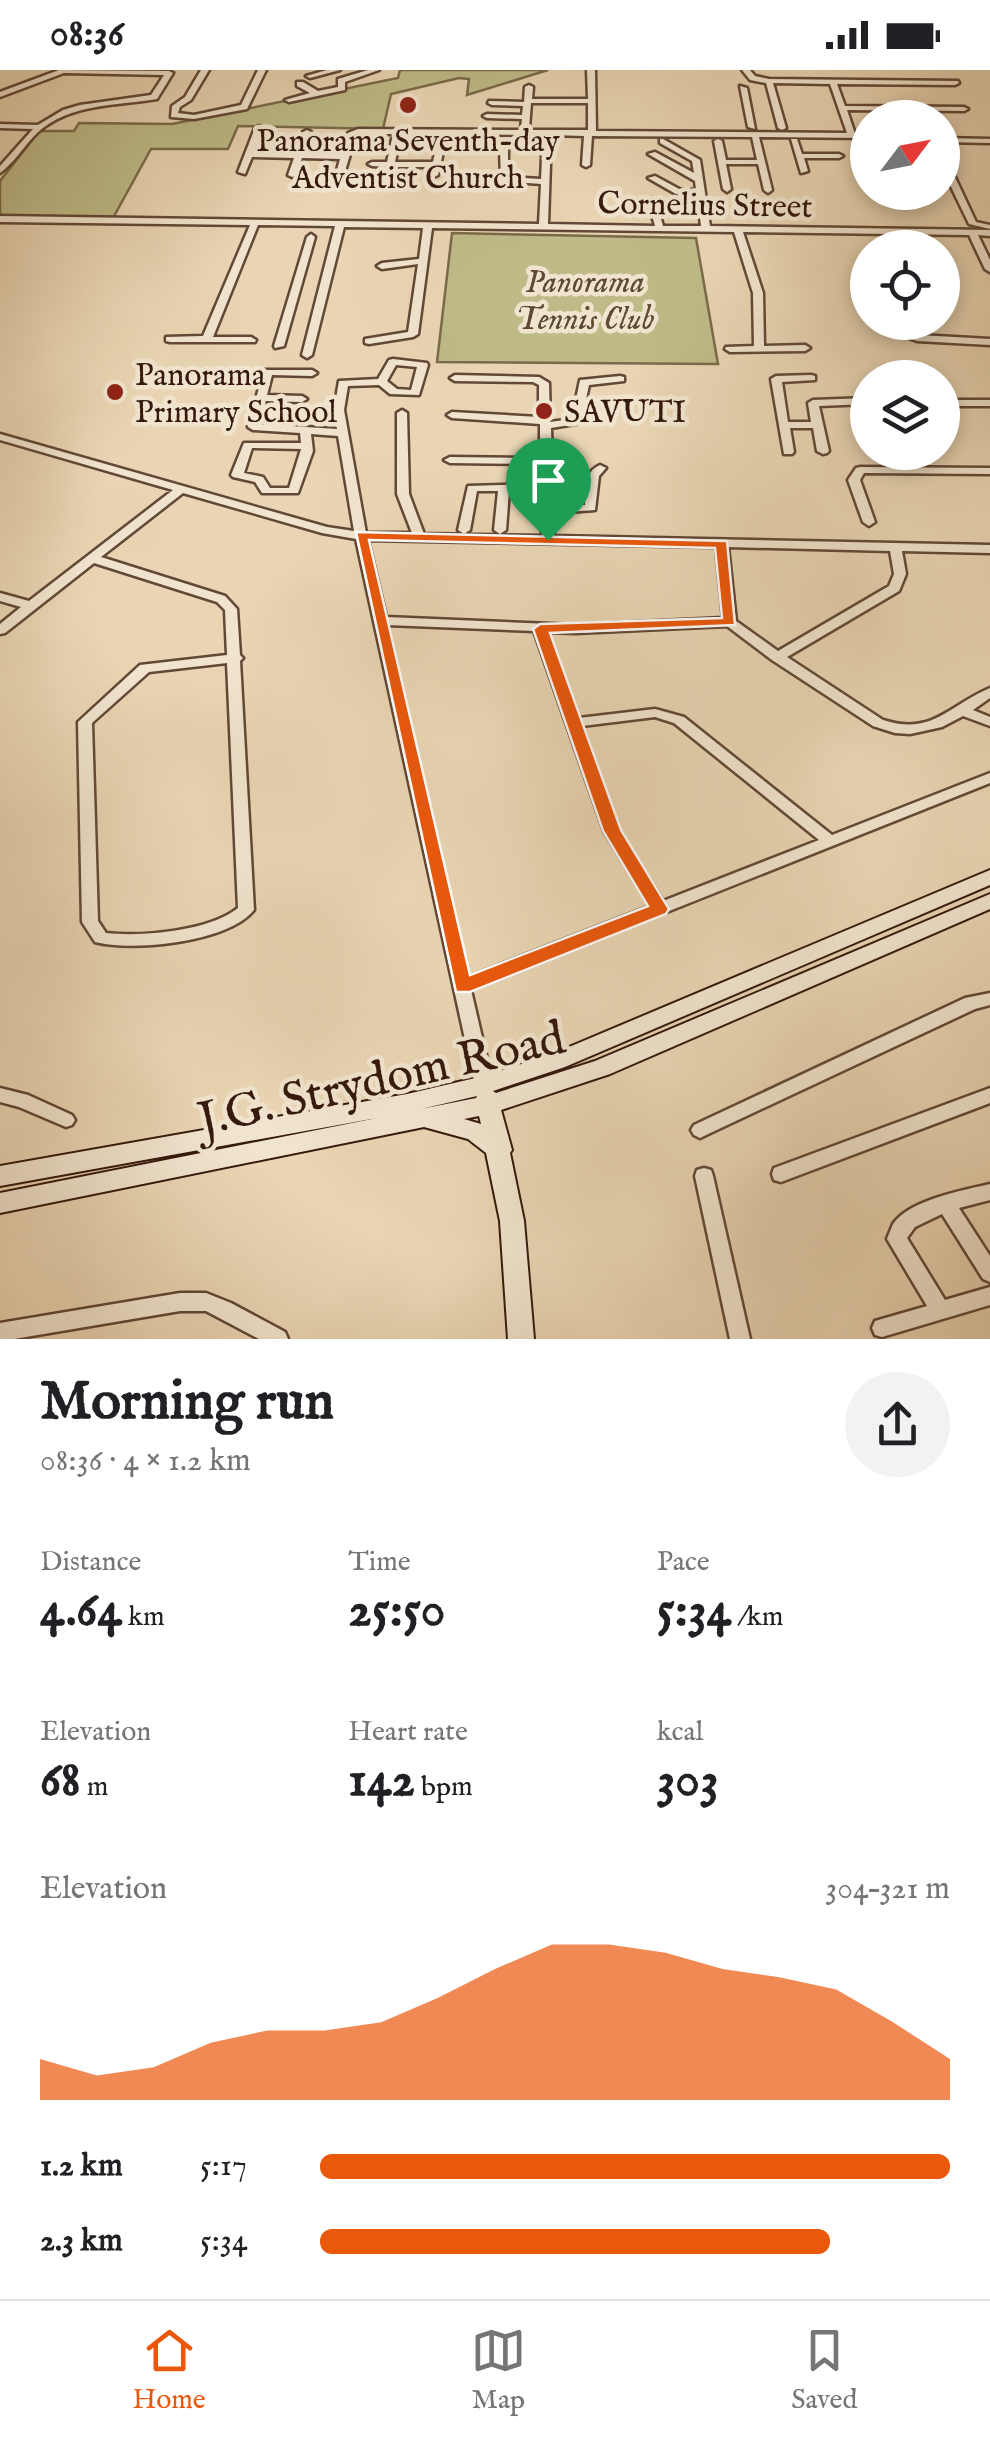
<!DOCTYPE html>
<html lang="en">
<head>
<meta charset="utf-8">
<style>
  :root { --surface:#fff; --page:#f2f2f2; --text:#202124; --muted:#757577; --line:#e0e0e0; --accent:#ea580c }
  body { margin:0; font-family:"IM FELL English",serif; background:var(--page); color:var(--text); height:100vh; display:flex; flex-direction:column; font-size:38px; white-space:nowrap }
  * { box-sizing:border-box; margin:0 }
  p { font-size:32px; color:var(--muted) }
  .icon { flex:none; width:55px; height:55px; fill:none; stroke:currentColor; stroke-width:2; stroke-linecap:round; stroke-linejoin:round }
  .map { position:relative; height:1269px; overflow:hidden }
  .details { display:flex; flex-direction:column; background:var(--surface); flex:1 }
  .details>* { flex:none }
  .needle { width:65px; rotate:58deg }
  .buttons { position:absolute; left:850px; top:30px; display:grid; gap:20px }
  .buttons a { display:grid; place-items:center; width:110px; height:110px; border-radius:50%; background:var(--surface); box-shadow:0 5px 15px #0003; font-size:50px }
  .pin { position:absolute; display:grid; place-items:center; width:85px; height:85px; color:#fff; margin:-102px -42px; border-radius:50% 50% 50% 0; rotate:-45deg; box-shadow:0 0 10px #0007 }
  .pin .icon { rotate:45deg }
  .round { display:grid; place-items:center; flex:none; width:105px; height:105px; border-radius:52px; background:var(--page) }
  .head { display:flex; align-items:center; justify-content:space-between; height:170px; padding:0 40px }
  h1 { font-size:55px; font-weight:800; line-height:75px }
  .figures { display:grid; grid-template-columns:repeat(3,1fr); gap:15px; height:170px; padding:10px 40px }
  .figures div { display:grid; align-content:center }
  .figures b { font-size:50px; font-weight:800 }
  .figures small { font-size:28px; font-weight:400 }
  .figures p { font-size:28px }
  .chart { height:280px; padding:20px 40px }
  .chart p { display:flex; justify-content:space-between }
  .chart svg { width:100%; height:180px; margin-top:10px; fill:var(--accent); opacity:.7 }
  ul { padding:0 40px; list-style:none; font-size:32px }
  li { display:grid; grid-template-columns:160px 120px 1fr; align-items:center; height:75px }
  li i { height:25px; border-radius:12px; background:var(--accent) }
  .status { display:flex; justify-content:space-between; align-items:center; height:70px; padding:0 50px; background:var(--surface); direction:ltr }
  .status svg { height:28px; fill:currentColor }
  .menu { display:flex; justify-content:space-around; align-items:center; height:140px; border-top:2px solid var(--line); background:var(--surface); font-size:28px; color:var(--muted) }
  .menu a { display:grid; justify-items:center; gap:5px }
  .menu .active { color:var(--accent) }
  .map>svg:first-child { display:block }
</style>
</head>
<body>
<div class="status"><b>08:36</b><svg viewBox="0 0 49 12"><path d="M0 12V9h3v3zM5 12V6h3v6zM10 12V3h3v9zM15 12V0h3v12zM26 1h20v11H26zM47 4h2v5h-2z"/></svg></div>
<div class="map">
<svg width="990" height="1269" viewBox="0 0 990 1269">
  <rect width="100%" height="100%" fill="#e9d5b3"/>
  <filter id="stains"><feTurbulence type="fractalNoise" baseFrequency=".002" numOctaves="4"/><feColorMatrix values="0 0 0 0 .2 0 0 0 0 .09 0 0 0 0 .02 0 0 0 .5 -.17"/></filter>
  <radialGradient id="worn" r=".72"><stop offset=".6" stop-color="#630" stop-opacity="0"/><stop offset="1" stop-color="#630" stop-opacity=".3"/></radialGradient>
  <!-- green -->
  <g fill="#bebb88" stroke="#7a6a4a" stroke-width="2.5">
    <path d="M400 0H548L467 25 469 9 459 8 391 24 383 59 238 56 228 79H151L113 148 0 146V111L39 61H74L79 53 172 54 398 8Z"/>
    <path d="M452 163 696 168 718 294 437 292Z"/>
  </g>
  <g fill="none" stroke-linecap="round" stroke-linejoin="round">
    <!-- street casing -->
    <g stroke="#624836" stroke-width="5">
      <g id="street">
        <path d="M59 0 169 1 173 3 157 29C115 36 70 33 37 63 24 76 14 93 0 103V96L33 59 0 58V54L38 55 63 40 80 35 151 25 164 5 64 3 0 27V22Z"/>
        <path d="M201 0H209L191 30 180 37 178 43 194 45 241 35 258 0H266L247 39 194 49 171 47 172 36 185 27Z"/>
        <path d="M327 0H340L310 8 306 6Z"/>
        <path d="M368 0H379L345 12V20L289 32 285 30 310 23 297 16V12H303L318 21 338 17V9Z"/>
        <path d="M587 0H595L596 61 847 63 830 14 773 13 786 58 782 60 778 58 766 13 750 10 742 0H750L755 6 769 9 958 11 959 13 955 15 837 14 845 36 964 37 968 39 964 41 847 40 855 64H868V68L759 67 772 120 768 123 764 120 758 94H726L731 119 727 122 723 119 714 71 718 69 722 71 726 90H757L752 67 592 66 590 95 586 97 582 95 584 66 551 65 548 154 655 156 648 131 652 128 656 131 663 156H701L697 125 676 124 648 108 655 106 681 120H696L695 111 648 84 655 82 694 103 692 91 660 73V69H663L700 90 710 156 990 160V166L978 165 990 190V202L985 199 969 165 743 162 763 223 764 276 805 275 810 278 805 281 730 282 725 279 726 277 754 276 753 223 734 162 432 158 418 264 413 267 369 274 365 273V269L408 262 418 194 382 199 377 196 382 193 419 189 423 158 344 157 312 285 307 288 302 285 335 156 258 155 213 267H251L256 270 255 272H170L166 271V267L203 266 250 155 0 152V146L539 154 541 114 501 111 500 78 504 76 508 78V107L541 109 543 65 447 64 438 105 434 107 430 105 432 97H394L392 106 388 108 384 106 386 97 372 96 368 94 372 92H387L392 69 396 67 400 69 395 92H433L439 64H356L343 108 339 110 335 108 340 89 302 88 296 105 292 107 288 105 294 88 252 87 245 104 238 102 255 58 259 56 263 58 254 82 296 83 303 62 307 60 311 62 304 83 342 84 348 63 358 59 525 60 521 58 522 49 487 48 483 46 487 44 522 45 523 36 492 35 488 33 489 31 524 32 525 17 529 15 533 17 532 29H588ZM531 33H588V60H525L529 58Z"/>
        <path d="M740 16 747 18 755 59 748 57Z"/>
        <path d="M942 68 990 69V73L942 72Z"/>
        <path d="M791 69H797L802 84H839L843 86 839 88H804L808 101 801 103Z"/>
        <path d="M942 86 946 88 976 152 990 155V159L969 154 942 98Z"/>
        <path d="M311 164 315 167 284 276 275 278 274 276 307 167Z"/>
        <path d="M897 252H907L911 262 919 265 990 269V275L917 271 903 266Z"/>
        <path d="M393 289 427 293 428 295 419 325 390 324 379 315 348 316 344 340 366 463H412L397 424V343L402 340 407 343 409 424 424 464 542 466 541 421H509L506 460 500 464 494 460 498 421H477L470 460 464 464 458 460 468 416 541 414 540 394 450 393 444 390 450 387 540 388V354L452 348 447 345 452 342 539 347V315L533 312 455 311 450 308 455 305 539 307 549 313 550 352 572 349 580 310 620 306 624 307V311L589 315 581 353 551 358 552 388 555 391 552 394V414L555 417 552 420 553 436 585 435C586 418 584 402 600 395L606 398 599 406 595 440 553 443 554 466 990 475V483L902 481 906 504 899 521 787 587 883 650C933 666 949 635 990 618V628L973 640 990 647V656L963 646 942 657 910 664 895 663 873 656 772 590 727 556 576 563 547 562 579 648 655 639 684 647 832 765 990 703V713L471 920 493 1015 490 1020 484 1022 478 1020 475 1015 356 469 322 463 183 423 101 487 225 526 237 539 240 585 243 588 240 591 254 840C229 872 133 882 95 872L82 852 78 652 140 595 227 585 225 540 217 532 94 493 5 563 0 564V554L21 537 0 531V523L29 531 173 420 0 370V364L327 457 354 461 338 366 311 364 313 381 298 423H262L255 412 233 407 231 405 244 373H301L300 363 253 360 248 357 264 300H312L317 303 312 306 272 305 267 325 302 326 307 329 302 332 265 331 259 354 337 359 334 340 339 311 378 309 389 290ZM396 295 417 297 411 320 397 319 387 311ZM252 378 301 379 289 418H270L263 407 244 403ZM368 470 716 477 723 548 576 555 386 547ZM728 477 890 481 894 504 889 516 778 581 736 551ZM387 555 534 561 604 761 650 836 468 907ZM227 593 238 838C210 861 142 867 106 863L98 851 92 653 149 602ZM655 647 674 653 819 770 663 831 619 761 582 656Z"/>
        <path d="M811 305 815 306V310L782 312 788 352H811L808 333 813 330 868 328V334L819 336 829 381 827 383 823 384 817 381 813 358H790L794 382 792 384H784L771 309 776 306Z"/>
        <rect x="942" y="330" width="48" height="6"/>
        <path d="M860 397 990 398V404L864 403 860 410 875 452 869 456 863 452 848 410 856 398Z"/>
        <path d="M990 923V935L975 939 706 1065 700 1068 694 1065 691 1060 694 1055 965 928Z"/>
        <path d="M0 1018 28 1025 72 1045 75 1050 72 1055 66 1057 19 1037 0 1032Z"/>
        <path d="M990 1018V1033L781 1112 774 1110 772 1104 774 1098Z"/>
        <path d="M704 1098 711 1100 713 1106 750 1269H730L695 1106 697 1100Z"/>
        <path d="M990 1114V1130L959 1138 990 1186V1212L983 1209 942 1144 915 1157 907 1168 945 1230 990 1217V1235L882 1267 875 1265 872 1258 875 1251 927 1236 887 1169C888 1166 892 1157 893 1154 909 1130 964 1120 990 1114Z"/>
        <path d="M180 1223H206L231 1233 285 1262 288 1269H259L206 1241H180L14 1269H0V1253Z"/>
      </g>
    </g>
    <!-- secondary casing -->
    <g stroke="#35190d" stroke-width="4">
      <path id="secondary" d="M990 800V815L565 997 493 1021 496 1023 595 991 990 824V839L610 1004 501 1040 512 1080 510 1083 524 1151 534 1269H508L500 1151 486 1083 468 1069 424 1057 0 1143V1123L377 1048 0 1116V1096L407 1024 484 1006 550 985ZM477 1026 476 1028 421 1039ZM479 1046 481 1054 464 1049Z"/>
    </g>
    <!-- street -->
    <use href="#street" fill="#f1e4ce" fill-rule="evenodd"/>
    <!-- secondary -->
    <use href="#secondary" fill="#f1e4ce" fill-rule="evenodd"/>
  </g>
  <!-- route -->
  <path fill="#ea580c" stroke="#fff" stroke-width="2.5" fill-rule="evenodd" d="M356 462 727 471 735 555 550 563 621 760 669 839 666 844 470 922H456ZM369 470 715 478 722 548 540 554 533 559 603 761 648 836 470 905Z"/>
  <!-- markers -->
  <g fill="#8f2418" stroke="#f1e4ce" stroke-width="4">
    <circle cx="408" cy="35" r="10"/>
    <circle cx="115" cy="322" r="10"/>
    <circle cx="544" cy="341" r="10"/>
  </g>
  <g text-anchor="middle" stroke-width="9" stroke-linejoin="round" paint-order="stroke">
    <!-- far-poi labels -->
    <g font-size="32" fill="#35190d" stroke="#f1e4ce" text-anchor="start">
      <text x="408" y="81" text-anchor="middle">Panorama Seventh-day<tspan x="408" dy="37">Adventist Church</tspan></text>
      <text x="135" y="315">Panorama<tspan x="135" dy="37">Primary School</tspan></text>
      <text x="564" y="352">SAVUTI</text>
    </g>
    <!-- far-street labels -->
    <g font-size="32" fill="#35190d" stroke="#f1e4ce">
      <text transform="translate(705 134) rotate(1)" y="11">Cornelius Street</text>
    </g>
    <!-- far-park labels -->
    <g font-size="32" font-style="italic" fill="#5e4a32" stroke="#f1e4ce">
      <text x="585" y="222">Panorama<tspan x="585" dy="37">Tennis Club</tspan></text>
    </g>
    <!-- near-street labels -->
    <g font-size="48" fill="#35190d" stroke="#f1e4ce">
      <text transform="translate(381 1007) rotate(-13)" y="17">J.G. Strydom Road</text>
    </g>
  </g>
  <rect width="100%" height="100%" filter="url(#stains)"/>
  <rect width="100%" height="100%" fill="url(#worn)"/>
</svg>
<div class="buttons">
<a><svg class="needle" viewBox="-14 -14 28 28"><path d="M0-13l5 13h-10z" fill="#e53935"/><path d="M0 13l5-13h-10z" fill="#757577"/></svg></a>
<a><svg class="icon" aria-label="locate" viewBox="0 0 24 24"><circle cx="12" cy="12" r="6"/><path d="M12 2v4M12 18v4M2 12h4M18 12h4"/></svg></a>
<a><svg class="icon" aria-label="layers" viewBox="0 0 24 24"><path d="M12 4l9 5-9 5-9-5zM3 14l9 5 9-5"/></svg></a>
</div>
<div class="pin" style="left:548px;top:470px;background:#1e9e55"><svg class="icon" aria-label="arrive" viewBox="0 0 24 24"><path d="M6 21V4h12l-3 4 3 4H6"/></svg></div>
</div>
<section class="details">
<div class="head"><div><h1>Morning run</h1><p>08:36 · 4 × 1.2 km</p></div><a class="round"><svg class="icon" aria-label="share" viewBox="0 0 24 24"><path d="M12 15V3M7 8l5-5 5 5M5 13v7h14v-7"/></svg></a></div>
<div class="figures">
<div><p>Distance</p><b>4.64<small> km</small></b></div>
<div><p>Time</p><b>25:50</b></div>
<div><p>Pace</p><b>5:34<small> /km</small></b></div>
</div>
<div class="figures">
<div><p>Elevation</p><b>68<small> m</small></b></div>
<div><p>Heart rate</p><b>142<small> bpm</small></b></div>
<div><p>kcal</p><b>303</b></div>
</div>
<div class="chart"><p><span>Elevation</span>304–321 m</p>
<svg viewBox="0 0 160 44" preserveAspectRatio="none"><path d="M0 44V34L10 38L20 36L30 30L40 27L50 27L60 25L70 19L80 12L90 6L100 6L110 8L120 12L130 14L140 17L150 25L160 34V44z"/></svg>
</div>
<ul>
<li><b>1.2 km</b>5:17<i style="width:100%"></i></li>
<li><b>2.3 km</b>5:34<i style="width:81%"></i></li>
</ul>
</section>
<nav class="menu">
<a class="active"><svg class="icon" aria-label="home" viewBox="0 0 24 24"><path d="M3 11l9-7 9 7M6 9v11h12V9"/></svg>Home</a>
<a><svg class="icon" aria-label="map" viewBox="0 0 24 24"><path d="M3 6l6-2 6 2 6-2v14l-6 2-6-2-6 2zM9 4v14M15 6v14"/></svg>Map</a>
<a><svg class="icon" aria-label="saved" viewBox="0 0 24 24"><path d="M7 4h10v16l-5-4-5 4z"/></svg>Saved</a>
</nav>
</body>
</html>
